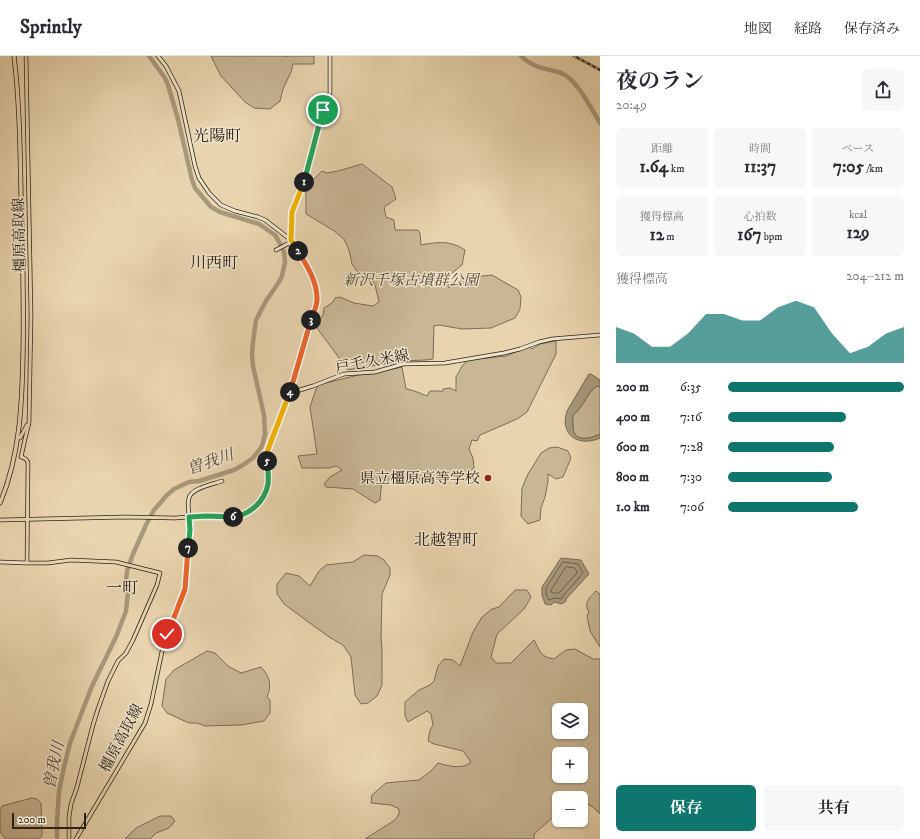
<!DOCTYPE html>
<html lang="ja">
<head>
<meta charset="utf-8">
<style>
  :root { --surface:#fff; --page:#f7f7f7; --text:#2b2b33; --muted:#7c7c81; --line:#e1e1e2; --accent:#0f766e }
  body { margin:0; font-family:"IM FELL DW Pica","Noto Serif JP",serif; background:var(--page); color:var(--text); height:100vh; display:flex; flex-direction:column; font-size:15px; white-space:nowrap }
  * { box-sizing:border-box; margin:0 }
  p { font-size:13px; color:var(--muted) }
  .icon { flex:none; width:22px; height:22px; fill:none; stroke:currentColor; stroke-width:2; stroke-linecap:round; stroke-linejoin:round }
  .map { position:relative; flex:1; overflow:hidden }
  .details { display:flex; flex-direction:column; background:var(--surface); width:320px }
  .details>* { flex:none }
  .fabs { position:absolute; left:552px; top:647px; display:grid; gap:8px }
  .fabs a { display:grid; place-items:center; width:36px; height:36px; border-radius:6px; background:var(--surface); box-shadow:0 1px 3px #0004; font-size:20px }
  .scale { position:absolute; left:12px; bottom:10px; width:74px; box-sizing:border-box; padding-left:4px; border:2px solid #2c2319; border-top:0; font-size:11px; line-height:14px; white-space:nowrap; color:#2c2319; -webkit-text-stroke:3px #f0e3ca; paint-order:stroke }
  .pin { position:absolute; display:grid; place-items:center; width:34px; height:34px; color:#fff; margin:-17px; border:2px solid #fff; border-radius:50%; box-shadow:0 1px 4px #0007 }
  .km { position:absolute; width:20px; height:20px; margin:-10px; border-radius:50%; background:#222; color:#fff; font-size:11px; line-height:20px; text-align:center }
  .round { display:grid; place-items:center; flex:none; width:42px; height:42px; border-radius:6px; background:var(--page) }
  .headline { display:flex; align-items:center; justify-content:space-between; height:68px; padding:0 16px }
  h1 { font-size:22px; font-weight:700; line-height:30px }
  .metrics { display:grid; grid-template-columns:repeat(3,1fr); gap:6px; height:68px; padding:4px 16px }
  .metrics div { display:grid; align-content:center; border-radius:6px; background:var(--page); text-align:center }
  .metrics b { font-size:17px; font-weight:700 }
  .metrics small { font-size:11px; font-weight:400 }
  .metrics p { font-size:11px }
  .chart { height:112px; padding:8px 16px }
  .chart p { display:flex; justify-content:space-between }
  .chart svg { width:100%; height:72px; margin-top:4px; fill:var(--accent); opacity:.7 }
  .button { display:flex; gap:8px; margin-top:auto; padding:8px 16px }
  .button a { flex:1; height:46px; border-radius:6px; background:var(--accent); color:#fff; font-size:16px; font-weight:700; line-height:46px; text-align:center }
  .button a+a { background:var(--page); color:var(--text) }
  ul { padding:0 16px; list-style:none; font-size:13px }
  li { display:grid; grid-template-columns:64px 48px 1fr; align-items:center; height:30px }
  li i { height:10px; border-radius:5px; background:var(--accent) }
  header { display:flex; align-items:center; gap:24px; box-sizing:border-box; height:56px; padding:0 20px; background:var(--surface); border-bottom:1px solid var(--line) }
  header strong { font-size:19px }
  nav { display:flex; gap:22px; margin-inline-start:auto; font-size:14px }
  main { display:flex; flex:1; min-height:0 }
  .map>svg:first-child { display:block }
</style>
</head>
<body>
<header>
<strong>Sprintly</strong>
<nav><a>地図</a><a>経路</a><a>保存済み</a></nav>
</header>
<main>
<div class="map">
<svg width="600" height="783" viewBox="0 0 600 783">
  <rect width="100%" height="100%" fill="#e8d4ae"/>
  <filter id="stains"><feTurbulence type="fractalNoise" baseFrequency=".005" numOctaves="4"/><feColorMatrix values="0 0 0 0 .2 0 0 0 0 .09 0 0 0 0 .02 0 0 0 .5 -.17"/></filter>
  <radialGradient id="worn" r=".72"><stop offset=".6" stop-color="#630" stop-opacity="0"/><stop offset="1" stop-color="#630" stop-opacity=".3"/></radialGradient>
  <!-- green -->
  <g fill="#c8b695" stroke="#7a6c57" fill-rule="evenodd">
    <path d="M211 0H285L286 1 287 0H314V8H293L291 16 283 33 280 45 270 53 254 52 245 46 221 20Z"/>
    <path d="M362 108 392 131 396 143 384 151 386 161 394 164 395 174H418L420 177 421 189C437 186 450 184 465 194L462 209 447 221 449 232 464 222 492 219 518 234 521 241 520 253 515 262 491 272 462 273 439 269 434 270 433 303 425 304 401 305 348 314 317 272V268L323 259 324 252 332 247 335 242 340 241 354 247 373 250 379 246 375 229 371 223 360 219 352 208 349 194 344 183 333 174 306 158V136L311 126 322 115 327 117 338 115Z"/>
    <path d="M556 285V298L527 356 517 363 480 379 477 385 472 384 469 393 473 402 474 412 463 420 408 425 382 424 380 444 375 447 353 433 326 431 324 428 330 421 342 414 336 410 329 412H302L298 400 317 398 310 351 316 333 317 332 318 329 358 319 370 318 402 311 406 333C414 334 419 337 427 340L430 335H440L442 336 443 333 450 332 456 335V321L462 310 468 304 506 300 530 290 532 293 540 288Z"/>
    <path d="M597 330 600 331V378C590 383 573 387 573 370 573 367 572 363 573 360 574 358 578 355 579 353 585 346 589 335 597 330Z"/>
    <path d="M557 391 568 395 571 402 563 421 556 423 548 418V425L545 441 541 452 540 464 528 468 521 460 522 432 528 418 541 397 549 392Z"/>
    <path d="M364 499 378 500 384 504 390 512V519L382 538 381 582 382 593V629L377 640 368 647 361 648 355 639 351 601 343 589 329 581 284 548 277 538V528L286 517 299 520 310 530 319 515 326 509 353 506Z"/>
    <path d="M515 534H527L531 541 524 553 497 578 491 601 496 607H511L534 584C540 595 540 601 554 603L566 594 575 593 593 603H600V758L594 752 581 743V742H559V756L534 778V783H365L395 764 399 758V753L391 749 371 747 372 739 386 727 419 724 431 715 438 707C448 710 463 714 471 706L463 695 434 688 428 685 430 674 433 669 431 658 427 655 408 666 405 660V646L419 634 430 629 434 625 438 610 444 603 453 604 460 610 473 576 482 561 492 553 499 551ZM559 654H581V676H559ZM559 698H581V720H559Z"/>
    <path d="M596 535 600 538V591L590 575 587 560 589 556C583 547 590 541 596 535Z"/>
    <path d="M207 595 215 597 228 610 241 617 261 611C270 621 272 629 267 641L270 644V657L264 665 241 669 205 670 197 667H189L167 657 162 650 166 623 174 614Z"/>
    <path d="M32 742 37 743 41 747 42 779 39 783H6L0 776V754L2 750Z"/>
    <path d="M160 760H171L175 765 169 772 156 777 150 783H125L136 772Z"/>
  </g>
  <!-- water -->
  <g fill="#a8987b" stroke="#766954">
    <path d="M589 318H591L600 324V331L597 330C589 335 585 346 579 353 578 355 574 358 573 360 572 363 573 367 573 370 573 387 590 383 600 378V382C587 388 570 386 566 371 564 366 566 360 567 355Z"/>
    <path d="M561 502 581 504 589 518 566 543V545L562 548 554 546 551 549 545 548 542 539V531Z"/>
  </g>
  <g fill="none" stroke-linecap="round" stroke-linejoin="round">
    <!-- shore -->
    <g stroke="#6a5e4a" stroke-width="1">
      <path d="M563 506 578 508 583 517 563 540 561 543 554 542 549 544 546 538V532Z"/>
      <path d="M567 511 575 512 577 515V517L559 537H552L551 534 565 512Z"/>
    </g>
    <!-- river -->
    <g stroke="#a8987b" stroke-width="4.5">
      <path d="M521 0C527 6 534 10 542 12 549 14 557 15 563 18 577 24 592 54 600 67"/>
      <path d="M57 783V766L59 735 64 711 70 687 92 630 116 581 126 555 128 536 126 526 127 515 133 498 146 469 154 454 161 446 167 439 174 433 189 426 199 425 234 414 243 409 253 402 262 390 265 378 264 359 253 310 252 299 253 286 256 264 266 245 279 226 282 220 285 206 284 196 278 184 275 179 259 168 220 156 211 151 195 132 192 124 178 63 168 29 165 22 149 0"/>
    </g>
    <!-- secondary casing -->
    <g stroke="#2c2319" stroke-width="4.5">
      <g id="secondary">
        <path d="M158 0 166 10 179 35 195 110 199 122 209 137 221 149 235 155 258 161 265 164 291 184 306 208 315 227 317 243 315 254 309 272 290 337 267 396C265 407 270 418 268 430 266 437 262 443 257 449 242 464 227 461 208 460 202 460 195 461 189 461 189 455 187 448 189 442 191 432 214 428 222 425"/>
        <path d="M276 194 289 187 291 184 292 156 293 151 306 120 323 54 330 37V0"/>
        <path d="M290 337 313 330 344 318 375 316 403 308 445 307 504 297 520 293 539 286 552 283 600 279"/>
        <path d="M0 506 27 507"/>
      </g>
    </g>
    <!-- primary casing -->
    <g stroke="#2c2319" stroke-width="4.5">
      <g id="primary">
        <path d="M26 0 31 260 29 367 25 383 21 401C25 402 27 403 28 407L27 507H48L71 504 116 506 160 517 157 529 133 584 126 597 118 605 108 625 98 653 93 669 77 731 71 748 69 761V783"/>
        <path d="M20 382 27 369"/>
        <path d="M0 464 126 461 175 462 189 461V479L185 533 164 586 151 648 145 667 76 783"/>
      </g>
    </g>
    <!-- highway casing -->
    <g stroke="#2c2319" stroke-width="5">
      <path id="highway" d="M0 447C20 400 22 348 23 298 24 257 23 217 22 176 20 117 21 58 14 0"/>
    </g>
    <!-- secondary -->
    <use href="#secondary" stroke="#f0e3ca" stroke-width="3"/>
    <!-- primary -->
    <use href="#primary" stroke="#e8d4ae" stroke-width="3"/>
    <!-- highway -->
    <use href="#highway" stroke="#e8d4ae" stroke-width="3.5"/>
    <!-- rail casing -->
    <g stroke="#2c2319" stroke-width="2.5">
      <path id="rail" d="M574 0 600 14"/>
    </g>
    <!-- rail -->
    <use href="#rail" stroke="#f0e3ca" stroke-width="1" stroke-dasharray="3" stroke-linecap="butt"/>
  </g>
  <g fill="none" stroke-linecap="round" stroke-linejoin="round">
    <!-- split-1 casing -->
    <g stroke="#fff" stroke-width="8">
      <path id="split-1" d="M304 126 323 54"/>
    </g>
    <!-- split-2 casing -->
    <g stroke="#fff" stroke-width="8">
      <path id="split-2" d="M298 195 291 184 292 156 304 126"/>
    </g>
    <!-- split-3 casing -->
    <g stroke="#fff" stroke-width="8">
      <path id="split-3" d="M298 195C307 210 317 225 317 243 317 250 314 257 311 264"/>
    </g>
    <!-- split-4 casing -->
    <g stroke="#fff" stroke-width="8">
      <path id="split-4" d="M290 336 311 264"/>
    </g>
    <!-- split-5 casing -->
    <g stroke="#fff" stroke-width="8">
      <path id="split-5" d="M267 405V396L290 336"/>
    </g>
    <!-- split-6 casing -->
    <g stroke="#fff" stroke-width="8">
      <path id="split-6" d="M233 461C250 459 265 445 268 428 269 420 268 413 267 405"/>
    </g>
    <!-- split-7 casing -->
    <g stroke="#fff" stroke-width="8">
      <path id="split-7" d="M188 492 190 474 189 461 207 460 233 461"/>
    </g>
    <!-- split-8 casing -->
    <g stroke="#fff" stroke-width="8">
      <path id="split-8" d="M173 564 185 533 188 492"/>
    </g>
    <!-- split-9 casing -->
    <g stroke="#fff" stroke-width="8">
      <path id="split-9" d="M167 578 173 564"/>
    </g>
    <!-- split-1 -->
    <use href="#split-1" stroke="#22a559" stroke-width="5"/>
    <!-- split-2 -->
    <use href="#split-2" stroke="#f5b400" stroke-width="5"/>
    <!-- split-3 -->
    <use href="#split-3" stroke="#f0652b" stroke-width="5"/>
    <!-- split-4 -->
    <use href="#split-4" stroke="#f0652b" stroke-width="5"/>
    <!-- split-5 -->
    <use href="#split-5" stroke="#f5b400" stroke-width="5"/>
    <!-- split-6 -->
    <use href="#split-6" stroke="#22a559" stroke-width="5"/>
    <!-- split-7 -->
    <use href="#split-7" stroke="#22a559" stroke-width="5"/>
    <!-- split-8 -->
    <use href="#split-8" stroke="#f0652b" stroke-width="5"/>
    <!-- split-9 -->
    <use href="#split-9" stroke="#f5b400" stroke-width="5"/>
  </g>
  <!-- markers -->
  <circle fill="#8f2418" stroke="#f0e3ca" stroke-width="1.5" cx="488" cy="422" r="4"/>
  <g text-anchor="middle" stroke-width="3" stroke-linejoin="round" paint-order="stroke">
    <!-- street labels -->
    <g font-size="15" fill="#2c2319" stroke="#f0e3ca">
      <text transform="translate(19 179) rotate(-91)" y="5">橿原高取線</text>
      <text transform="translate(372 305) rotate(-10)" y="5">戸毛久米線</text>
      <text transform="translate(121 682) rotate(-62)" y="5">橿原高取線</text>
    </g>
    <!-- park labels -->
    <g font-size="15" font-style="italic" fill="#534838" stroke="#f0e3ca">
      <text x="411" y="229">新沢千塚古墳群公園</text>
    </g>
    <!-- poi labels -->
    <g font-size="15" fill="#2c2319" stroke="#f0e3ca" text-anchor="end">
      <text x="480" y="427">県立橿原高等学校</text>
    </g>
    <!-- neighbourhood labels -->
    <g font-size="16" fill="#2c2319" stroke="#f0e3ca">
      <text x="217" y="85">光陽町</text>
      <text x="214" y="212">川西町</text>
      <text x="446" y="489">北越智町</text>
      <text x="122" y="537">一町</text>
    </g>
    <!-- water labels -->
    <g font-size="16" font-style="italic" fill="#574c3b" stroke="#f0e3ca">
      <text transform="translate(210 405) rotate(-19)" y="6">曽我川</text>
      <text transform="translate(53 709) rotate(-78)" y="6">曽我川</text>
    </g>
  </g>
  <rect width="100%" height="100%" filter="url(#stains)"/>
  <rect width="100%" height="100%" fill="url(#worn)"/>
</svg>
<div class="fabs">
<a><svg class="icon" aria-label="layers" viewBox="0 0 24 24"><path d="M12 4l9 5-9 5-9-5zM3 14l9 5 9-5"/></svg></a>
<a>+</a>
<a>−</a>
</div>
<div class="scale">200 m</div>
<div class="pin" style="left:323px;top:54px;background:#1e9e55"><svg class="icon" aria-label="arrive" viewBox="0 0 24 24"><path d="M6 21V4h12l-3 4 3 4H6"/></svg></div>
<div class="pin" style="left:167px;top:578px;background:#d93025"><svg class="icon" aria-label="check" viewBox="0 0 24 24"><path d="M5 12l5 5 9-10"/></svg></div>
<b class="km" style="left:304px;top:126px">1</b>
<b class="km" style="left:298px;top:195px">2</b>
<b class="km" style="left:311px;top:264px">3</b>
<b class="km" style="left:290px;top:336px">4</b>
<b class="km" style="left:267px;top:405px">5</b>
<b class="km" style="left:233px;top:461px">6</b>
<b class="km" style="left:188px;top:492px">7</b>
</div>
<section class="details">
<div class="headline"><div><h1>夜のラン</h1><p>20:49</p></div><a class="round"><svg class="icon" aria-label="share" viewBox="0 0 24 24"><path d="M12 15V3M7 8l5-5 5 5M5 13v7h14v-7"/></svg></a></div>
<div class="metrics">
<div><p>距離</p><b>1.64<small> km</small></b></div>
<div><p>時間</p><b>11:37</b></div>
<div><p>ペース</p><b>7:05<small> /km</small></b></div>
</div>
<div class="metrics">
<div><p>獲得標高</p><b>12<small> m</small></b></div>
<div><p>心拍数</p><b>167<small> bpm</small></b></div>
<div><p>kcal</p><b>129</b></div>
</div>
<div class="chart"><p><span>獲得標高</span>204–212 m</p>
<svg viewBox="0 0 160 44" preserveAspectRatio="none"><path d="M0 44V22L10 26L20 34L30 34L40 26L50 14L60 14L70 18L80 18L90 10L100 6L110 10L120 26L130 38L140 34L150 26L160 22V44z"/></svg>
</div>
<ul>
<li><b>200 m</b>6:35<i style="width:100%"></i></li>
<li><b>400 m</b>7:16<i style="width:67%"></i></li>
<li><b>600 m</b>7:28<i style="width:60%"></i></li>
<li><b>800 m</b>7:30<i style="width:59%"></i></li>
<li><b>1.0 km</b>7:06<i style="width:74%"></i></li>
</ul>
<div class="button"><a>保存</a><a>共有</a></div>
</section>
</main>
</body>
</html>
